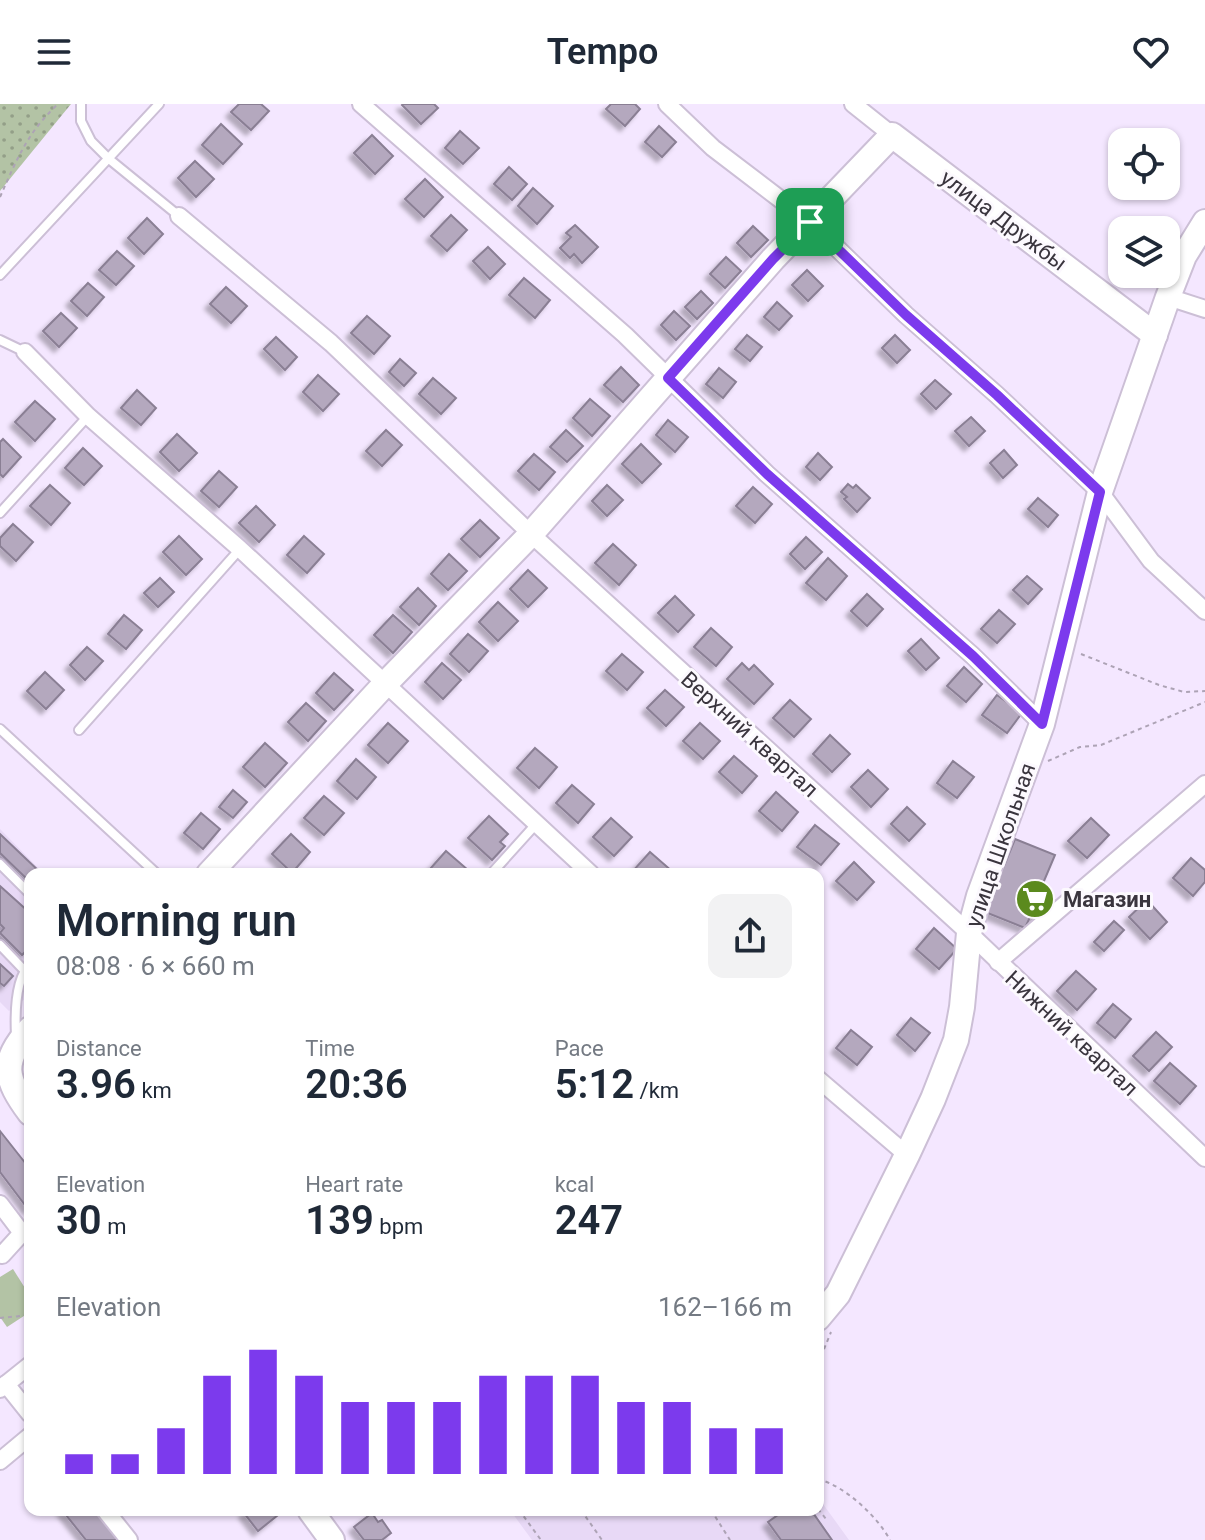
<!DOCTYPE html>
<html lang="en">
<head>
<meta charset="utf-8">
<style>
  :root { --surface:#fff; --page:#f2f2f3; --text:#1f2937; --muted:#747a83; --accent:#7c3aed }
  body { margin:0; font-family:Roboto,sans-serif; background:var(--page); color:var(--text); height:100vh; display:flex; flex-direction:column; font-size:30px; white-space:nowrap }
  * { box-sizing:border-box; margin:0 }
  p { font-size:26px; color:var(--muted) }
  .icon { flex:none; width:44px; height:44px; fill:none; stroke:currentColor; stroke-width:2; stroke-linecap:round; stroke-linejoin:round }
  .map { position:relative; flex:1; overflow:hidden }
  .panel { position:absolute; left:24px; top:764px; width:800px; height:648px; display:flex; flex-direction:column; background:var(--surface); border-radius:16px; box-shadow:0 2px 6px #0004 }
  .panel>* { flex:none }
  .buttons { position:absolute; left:1108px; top:24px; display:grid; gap:16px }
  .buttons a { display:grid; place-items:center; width:72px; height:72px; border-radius:16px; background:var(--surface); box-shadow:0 2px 6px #0004; font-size:40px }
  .pin { position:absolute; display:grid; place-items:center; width:68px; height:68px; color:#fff; margin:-34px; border-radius:16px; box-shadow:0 4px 12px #0006 }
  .round { display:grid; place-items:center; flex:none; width:84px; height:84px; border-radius:16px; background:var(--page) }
  .head { display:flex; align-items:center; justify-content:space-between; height:136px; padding:0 32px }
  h1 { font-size:44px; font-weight:600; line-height:60px }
  .figures { display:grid; grid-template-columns:repeat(3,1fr); gap:12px; height:136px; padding:8px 32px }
  .figures div { display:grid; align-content:center }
  .figures b { font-size:40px; font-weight:600 }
  .figures small { font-size:22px; font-weight:400 }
  .figures p { font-size:22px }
  .chart { height:224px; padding:16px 32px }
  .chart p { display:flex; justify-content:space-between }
  .chart svg { width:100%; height:144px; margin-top:8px; stroke:var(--accent); stroke-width:6 }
  header { display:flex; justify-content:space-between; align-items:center; height:104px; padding:0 32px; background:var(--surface); font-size:36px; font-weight:600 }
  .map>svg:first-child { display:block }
</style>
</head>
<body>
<header><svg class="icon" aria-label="menu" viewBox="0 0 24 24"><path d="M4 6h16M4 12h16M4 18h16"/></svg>Tempo<svg class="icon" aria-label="heart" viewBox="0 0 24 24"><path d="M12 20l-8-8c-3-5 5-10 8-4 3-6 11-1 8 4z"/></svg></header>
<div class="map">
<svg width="1205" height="1436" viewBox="0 0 1205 1436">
  <defs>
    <pattern id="grass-dots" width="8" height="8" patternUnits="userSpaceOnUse" patternTransform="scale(2)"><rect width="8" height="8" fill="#b3c3a5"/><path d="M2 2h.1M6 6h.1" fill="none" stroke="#939f88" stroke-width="1.8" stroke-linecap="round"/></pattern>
    <filter id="shadow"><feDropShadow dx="-5" dy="5" stdDeviation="2" flood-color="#0004"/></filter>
  </defs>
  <rect width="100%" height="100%" fill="#f4e7ff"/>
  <!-- built -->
  <g fill="#e8d9f6">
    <path d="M0 725 44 770H30V891L9 907 0 898Z"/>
    <path d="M818 1393 849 1436H532L510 1406H818Z"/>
  </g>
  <!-- grass -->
  <path fill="url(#grass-dots)" d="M0 0H71L0 87Z"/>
  <!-- green -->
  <path fill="#b3c3a5" d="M13 1165 30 1192V1208L7 1223 0 1213V1173Z"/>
  <!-- building -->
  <g fill="#b4a8be" stroke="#8a7f94" stroke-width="2" filter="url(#shadow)">
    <path d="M239 0H261L269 7 251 26 231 8Z"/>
    <path d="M403 0H434L438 4 421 20 402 1Z"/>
    <path d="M611 0H635L640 5 625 22 606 5Z"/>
    <path d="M221 20 242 40 223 60 202 41Z"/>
    <path d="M659 22 676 38 662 53 645 38Z"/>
    <path d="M460 27 479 44 463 60 445 44Z"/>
    <path d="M372 31 393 52 375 70 354 49Z"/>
    <path d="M195 57 214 75 196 93 178 74Z"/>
    <path d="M509 63 527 80 512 96 494 80Z"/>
    <path d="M425 75 443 93 424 113 405 95Z"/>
    <path d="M533 84 553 102 537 120 518 102Z"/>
    <path d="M451 111 467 126 447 147 431 132Z"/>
    <path d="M147 114 163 130 144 150 128 134Z"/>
    <path d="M575 121 598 143 582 159 574 150 570 154 560 144 571 133 566 129Z"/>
    <path d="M753 122 768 136 751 153 737 139Z"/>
    <path d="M488 143 505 160 490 175 473 157Z"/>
    <path d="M117 147 134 162 116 181 99 166Z"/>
    <path d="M726 153 741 167 725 184 710 170Z"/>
    <path d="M807 166 823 182 808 197 792 181Z"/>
    <path d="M524 174 550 196 535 214 509 191Z"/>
    <path d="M88 179 104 193 87 212 71 197Z"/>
    <path d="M226 183 247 202 231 219 210 200Z"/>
    <path d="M701 187 713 199 697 215 685 203Z"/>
    <path d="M777 198 792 212 779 226 764 213Z"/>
    <path d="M674 207 690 222 676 236 661 221Z"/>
    <path d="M61 209 77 224 59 243 43 227Z"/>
    <path d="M367 212 390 232 374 250 351 229Z"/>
    <path d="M747 231 762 243 750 257 735 245Z"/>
    <path d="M895 231 910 246 897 259 882 244Z"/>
    <path d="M276 233 297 253 285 266 264 245Z"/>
    <path d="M400 255 416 269 404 282 389 268Z"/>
    <path d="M621 263 639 281 623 298 604 281Z"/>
    <path d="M719 264 736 278 723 294 706 280Z"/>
    <path d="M318 271 339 290 323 307 303 288Z"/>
    <path d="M433 274 456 294 441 310 419 290Z"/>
    <path d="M935 276 951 290 936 305 921 290Z"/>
    <path d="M137 286 156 304 141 321 121 304Z"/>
    <path d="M590 295 610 312 592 332 573 314Z"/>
    <path d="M35 297 55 315 35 337 15 318Z"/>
    <path d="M971 313 985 327 969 342 955 327Z"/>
    <path d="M668 316 688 333 675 348 656 331Z"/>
    <path d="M386 326 402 341 382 362 366 347Z"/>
    <path d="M566 326 583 342 567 358 550 343Z"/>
    <path d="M177 330 197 349 179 367 160 348Z"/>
    <path d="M3 335 21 353 3 373 0 370V338Z"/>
    <path d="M641 340 661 360 642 379 622 360Z"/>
    <path d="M83 344 102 362 84 381 65 364Z"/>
    <path d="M1004 346 1017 361 1003 374 990 359Z"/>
    <path d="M818 349 832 363 820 376 806 363Z"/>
    <path d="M534 350 555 368 539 386 518 367Z"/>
    <path d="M219 367 237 383 219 403 201 387Z"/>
    <path d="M848 380 853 384 856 381 870 394 857 408 844 395 847 393 841 388Z"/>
    <path d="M50 381 70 399 51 421 30 402Z"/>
    <path d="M607 381 623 396 607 412 592 397Z"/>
    <path d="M753 383 772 400 755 419 736 402Z"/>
    <path d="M1038 394 1058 411 1048 423 1028 405Z"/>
    <path d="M256 402 275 421 259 438 239 419Z"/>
    <path d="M480 416 499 434 480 453 461 435Z"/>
    <path d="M13 420 33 438 16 457 0 442V434Z"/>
    <path d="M179 432 202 455 186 471 163 448Z"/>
    <path d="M304 432 324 450 307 469 287 451Z"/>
    <path d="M806 433 822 448 805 465 790 450Z"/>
    <path d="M613 440 636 461 619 481 595 459Z"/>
    <path d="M449 450 467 467 448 486 431 470Z"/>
    <path d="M828 454 847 472 826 496 806 479Z"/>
    <path d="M528 466 547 484 528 503 510 485Z"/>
    <path d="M1027 472 1042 485 1028 500 1013 486Z"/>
    <path d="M160 474 174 488 158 503 144 489Z"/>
    <path d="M418 484 436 502 419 521 400 503Z"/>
    <path d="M867 490 883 505 867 522 851 507Z"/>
    <path d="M675 492 694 511 678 528 658 509Z"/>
    <path d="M498 498 518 517 498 537 479 518Z"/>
    <path d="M999 506 1015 520 997 539 981 525Z"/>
    <path d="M124 511 142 526 126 545 108 530Z"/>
    <path d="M393 511 412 528 393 549 374 531Z"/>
    <path d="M711 524 732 543 716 562 694 543Z"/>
    <path d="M468 530 488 547 469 568 450 550Z"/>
    <path d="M921 535 939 554 926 566 908 547Z"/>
    <path d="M87 543 103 557 85 576 70 561Z"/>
    <path d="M622 550 643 568 627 586 606 567Z"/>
    <path d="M442 559 461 576 443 595 425 578Z"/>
    <path d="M742 559 749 566 754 561 773 580 754 600 727 575Z"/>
    <path d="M964 563 982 580 966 598 947 582Z"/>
    <path d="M45 568 64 586 46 605 27 587Z"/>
    <path d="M334 569 353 586 334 606 316 589Z"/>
    <path d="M665 586 684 603 666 622 647 604Z"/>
    <path d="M997 591 1022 609 1007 629 982 611Z"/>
    <path d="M790 596 811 615 794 633 773 614Z"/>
    <path d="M306 599 326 617 308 637 288 618Z"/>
    <path d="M388 619 408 637 388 659 368 641Z"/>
    <path d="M700 619 720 637 703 655 683 637Z"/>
    <path d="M830 631 850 650 832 668 813 650Z"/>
    <path d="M265 639 287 659 265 683 243 663Z"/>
    <path d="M535 644 557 663 539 684 517 664Z"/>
    <path d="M734 652 757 672 742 689 719 668Z"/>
    <path d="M356 655 376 673 357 695 337 677Z"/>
    <path d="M953 657 974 673 957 694 937 679Z"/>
    <path d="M868 666 888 685 871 703 851 683Z"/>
    <path d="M572 681 594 700 578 719 556 699Z"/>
    <path d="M233 686 247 698 233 714 219 703Z"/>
    <path d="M776 688 798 708 782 727 759 707Z"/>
    <path d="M324 692 344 709 324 731 304 714Z"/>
    <path d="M907 703 925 720 909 737 891 720Z"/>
    <path d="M201 709 220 725 203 745 184 729Z"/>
    <path d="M489 712 508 730 500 738 505 742 492 756 468 734Z"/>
    <path d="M611 714 632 733 614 752 593 733Z"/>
    <path d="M1091 714 1109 731 1087 754 1068 737Z"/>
    <path d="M815 721 839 740 821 761 797 743Z"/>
    <path d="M0 730 42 770H30V778L0 749Z"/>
    <path d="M291 730 310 748 292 769 272 750Z"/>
    <path d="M1015 735 1055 751 1041 784 1054 796 1035 815 1030 813 1025 824 985 808Z"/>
    <path d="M446 747 468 766 464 770H435L430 765Z"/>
    <path d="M650 748 673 768 671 770H635L632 768Z"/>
    <path d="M1191 754 1205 766V778L1193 792 1173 774Z"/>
    <path d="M854 758 874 778 857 796 836 777Z"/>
    <path d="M0 782 30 809V843L22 851 0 829 4 824 0 820Z"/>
    <path d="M1147 796 1167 818 1150 835 1129 813Z"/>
    <path d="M1114 817 1124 826 1104 847 1094 838Z"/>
    <path d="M934 824 957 845 939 865 916 845Z"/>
    <path d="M0 860 13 872 4 882 0 879Z"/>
    <path d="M1076 867 1096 885 1077 906 1057 887Z"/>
    <path d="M1113 900 1131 915 1115 934 1097 919Z"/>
    <path d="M911 914 930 929 915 947 897 931Z"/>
    <path d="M851 926 872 943 857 961 836 944Z"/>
    <path d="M1156 928 1172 943 1149 967 1133 952Z"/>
    <path d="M1170 959 1196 982 1180 1000 1154 977Z"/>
    <path d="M0 1027 30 1065V1103L28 1105 0 1068Z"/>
    <path d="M62 1406H95L118 1436H86Z"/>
    <path d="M247 1406H274L278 1411 258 1427 244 1409Z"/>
    <path d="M785 1406H811L832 1436H781L768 1418Z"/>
    <path d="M372 1409 378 1418 382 1416 391 1429 382 1436H364L354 1423Z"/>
  </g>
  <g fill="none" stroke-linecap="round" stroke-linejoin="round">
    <!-- lane casing -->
    <g stroke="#ccbfd6" stroke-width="12">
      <g id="lane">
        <path d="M81 0V17L91 37 109 55 179 112"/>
        <path d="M0 171 159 0"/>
        <path d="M0 236 25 248"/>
        <path d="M0 409 88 312"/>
        <path d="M0 625 157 770"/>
        <path d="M79 626 240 445"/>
        <path d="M0 760 30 790"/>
        <path d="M491 770 537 719"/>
        <path d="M0 841 24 866"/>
        <path d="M16 932C15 912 15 875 30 860"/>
      </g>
    </g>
    <!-- street casing -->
    <g stroke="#ccbfd6" stroke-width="20">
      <g id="street">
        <path d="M361 0 625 231 767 370 973 552 1042 620"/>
        <path d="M667 0 713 44 810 118 906 211 997 291 1100 388 1151 457 1205 507"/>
        <path d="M853 0 892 31"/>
        <path d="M179 112 331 239 531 430 969 829 1205 1054"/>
        <path d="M1168 193 1205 205"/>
        <path d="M25 248 88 312 240 445 591 770"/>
        <path d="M998 858 1205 680"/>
        <path d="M818 975 907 1051"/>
        <path d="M0 1100 22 1129 2 1151 0 1149"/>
        <path d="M6 1280 30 1310"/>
        <path d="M0 1285 30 1261"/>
        <path d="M0 1357 30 1332"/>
        <path d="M105 1406 129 1436"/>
      </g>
    </g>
    <!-- secondary casing -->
    <g stroke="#ccbfd6" stroke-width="28">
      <g id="secondary">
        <path d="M209 770 386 579 531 430 773 155 892 31 1155 231"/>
        <path d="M30 925C0 958 5 975 30 1009"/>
        <path d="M818 1214 838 1190 907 1051 933 995 956 936 962 903 969 829 979 792 1042 620 1100 388 1168 193 1184 152 1205 118"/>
        <path d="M310 1406 332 1436"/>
      </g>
    </g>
    <!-- path -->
    <g stroke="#ada3b5" stroke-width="2" stroke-dasharray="4 4" stroke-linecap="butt">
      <path d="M0 93C17 55 27 29 58 0"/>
      <path d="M1081 550 1159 581 1184 588 1205 587"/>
      <path d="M1048 657 1080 643 1101 641 1205 598"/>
      <path d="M0 1214 30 1211"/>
      <path d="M818 1260 831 1228"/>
      <path d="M818 1375C845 1382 877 1412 890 1436"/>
      <path d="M818 1405 826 1415"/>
      <path d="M519 1406 541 1436"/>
      <path d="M581 1406 602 1436"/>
      <path d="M711 1406 730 1436"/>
    </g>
    <!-- lane -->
    <use href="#lane" stroke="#fff" stroke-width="8"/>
    <!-- street -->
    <use href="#street" stroke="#fff" stroke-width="16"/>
    <!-- secondary -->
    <use href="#secondary" stroke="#fff" stroke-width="24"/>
  </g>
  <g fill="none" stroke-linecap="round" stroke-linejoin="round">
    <!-- route casing -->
    <g stroke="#fff" stroke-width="16">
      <path id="route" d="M810 118 906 211 997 291 1100 388 1042 620 973 552 767 370 668 274 773 155Z"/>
    </g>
    <!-- route -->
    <use href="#route" stroke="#7c3aed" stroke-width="10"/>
  </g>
  <!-- icons -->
  <defs>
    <g id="supermarket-disc" transform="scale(2)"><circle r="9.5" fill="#5b8a1e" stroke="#fcf9fe"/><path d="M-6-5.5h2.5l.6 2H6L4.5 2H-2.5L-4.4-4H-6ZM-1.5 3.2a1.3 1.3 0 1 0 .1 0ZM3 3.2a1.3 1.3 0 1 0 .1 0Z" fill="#fff"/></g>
  </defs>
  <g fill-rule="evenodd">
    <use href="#supermarket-disc" x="1035" y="795"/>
  </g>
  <g text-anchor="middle" stroke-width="6" stroke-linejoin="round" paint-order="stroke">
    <!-- street labels -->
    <g font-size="22" fill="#3a353e" stroke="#fcf9fe">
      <text transform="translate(1004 116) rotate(37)" y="8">улица Дружбы</text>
      <text transform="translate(750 630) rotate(42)" y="8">Верхний квартал</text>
      <text transform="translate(1000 741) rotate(-71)" y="8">улица Школьная</text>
      <text transform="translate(1072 929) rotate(43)" y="8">Нижний квартал</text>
    </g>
    <!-- poi labels -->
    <g font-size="22" font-weight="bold" fill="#3a353e" stroke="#fcf9fe" text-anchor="start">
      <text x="1063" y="803">Магазин</text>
    </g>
  </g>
</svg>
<div class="buttons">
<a><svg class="icon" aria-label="locate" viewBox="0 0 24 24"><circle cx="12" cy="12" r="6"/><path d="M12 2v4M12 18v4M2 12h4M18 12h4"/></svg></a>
<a><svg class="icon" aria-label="layers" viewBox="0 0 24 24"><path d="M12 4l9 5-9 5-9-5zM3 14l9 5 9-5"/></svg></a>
</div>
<div class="pin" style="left:810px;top:118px;background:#1e9e55"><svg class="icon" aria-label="arrive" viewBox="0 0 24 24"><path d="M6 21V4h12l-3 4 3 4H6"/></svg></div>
<section class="panel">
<div class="head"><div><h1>Morning run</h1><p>08:08 · 6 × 660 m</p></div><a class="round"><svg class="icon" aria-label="share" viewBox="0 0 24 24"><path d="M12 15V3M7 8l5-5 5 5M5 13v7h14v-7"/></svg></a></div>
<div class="figures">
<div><p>Distance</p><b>3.96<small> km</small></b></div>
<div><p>Time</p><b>20:36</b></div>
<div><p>Pace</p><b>5:12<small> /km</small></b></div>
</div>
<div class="figures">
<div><p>Elevation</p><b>30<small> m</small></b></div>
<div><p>Heart rate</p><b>139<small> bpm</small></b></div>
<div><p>kcal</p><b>247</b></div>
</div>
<div class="chart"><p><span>Elevation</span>162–166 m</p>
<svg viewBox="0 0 160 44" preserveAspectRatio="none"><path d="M5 44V38M15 44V38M25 44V30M35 44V14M45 44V6M55 44V14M65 44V22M75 44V22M85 44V22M95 44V14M105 44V14M115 44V14M125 44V22M135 44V22M145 44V30M155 44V30"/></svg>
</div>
</section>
</div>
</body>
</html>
